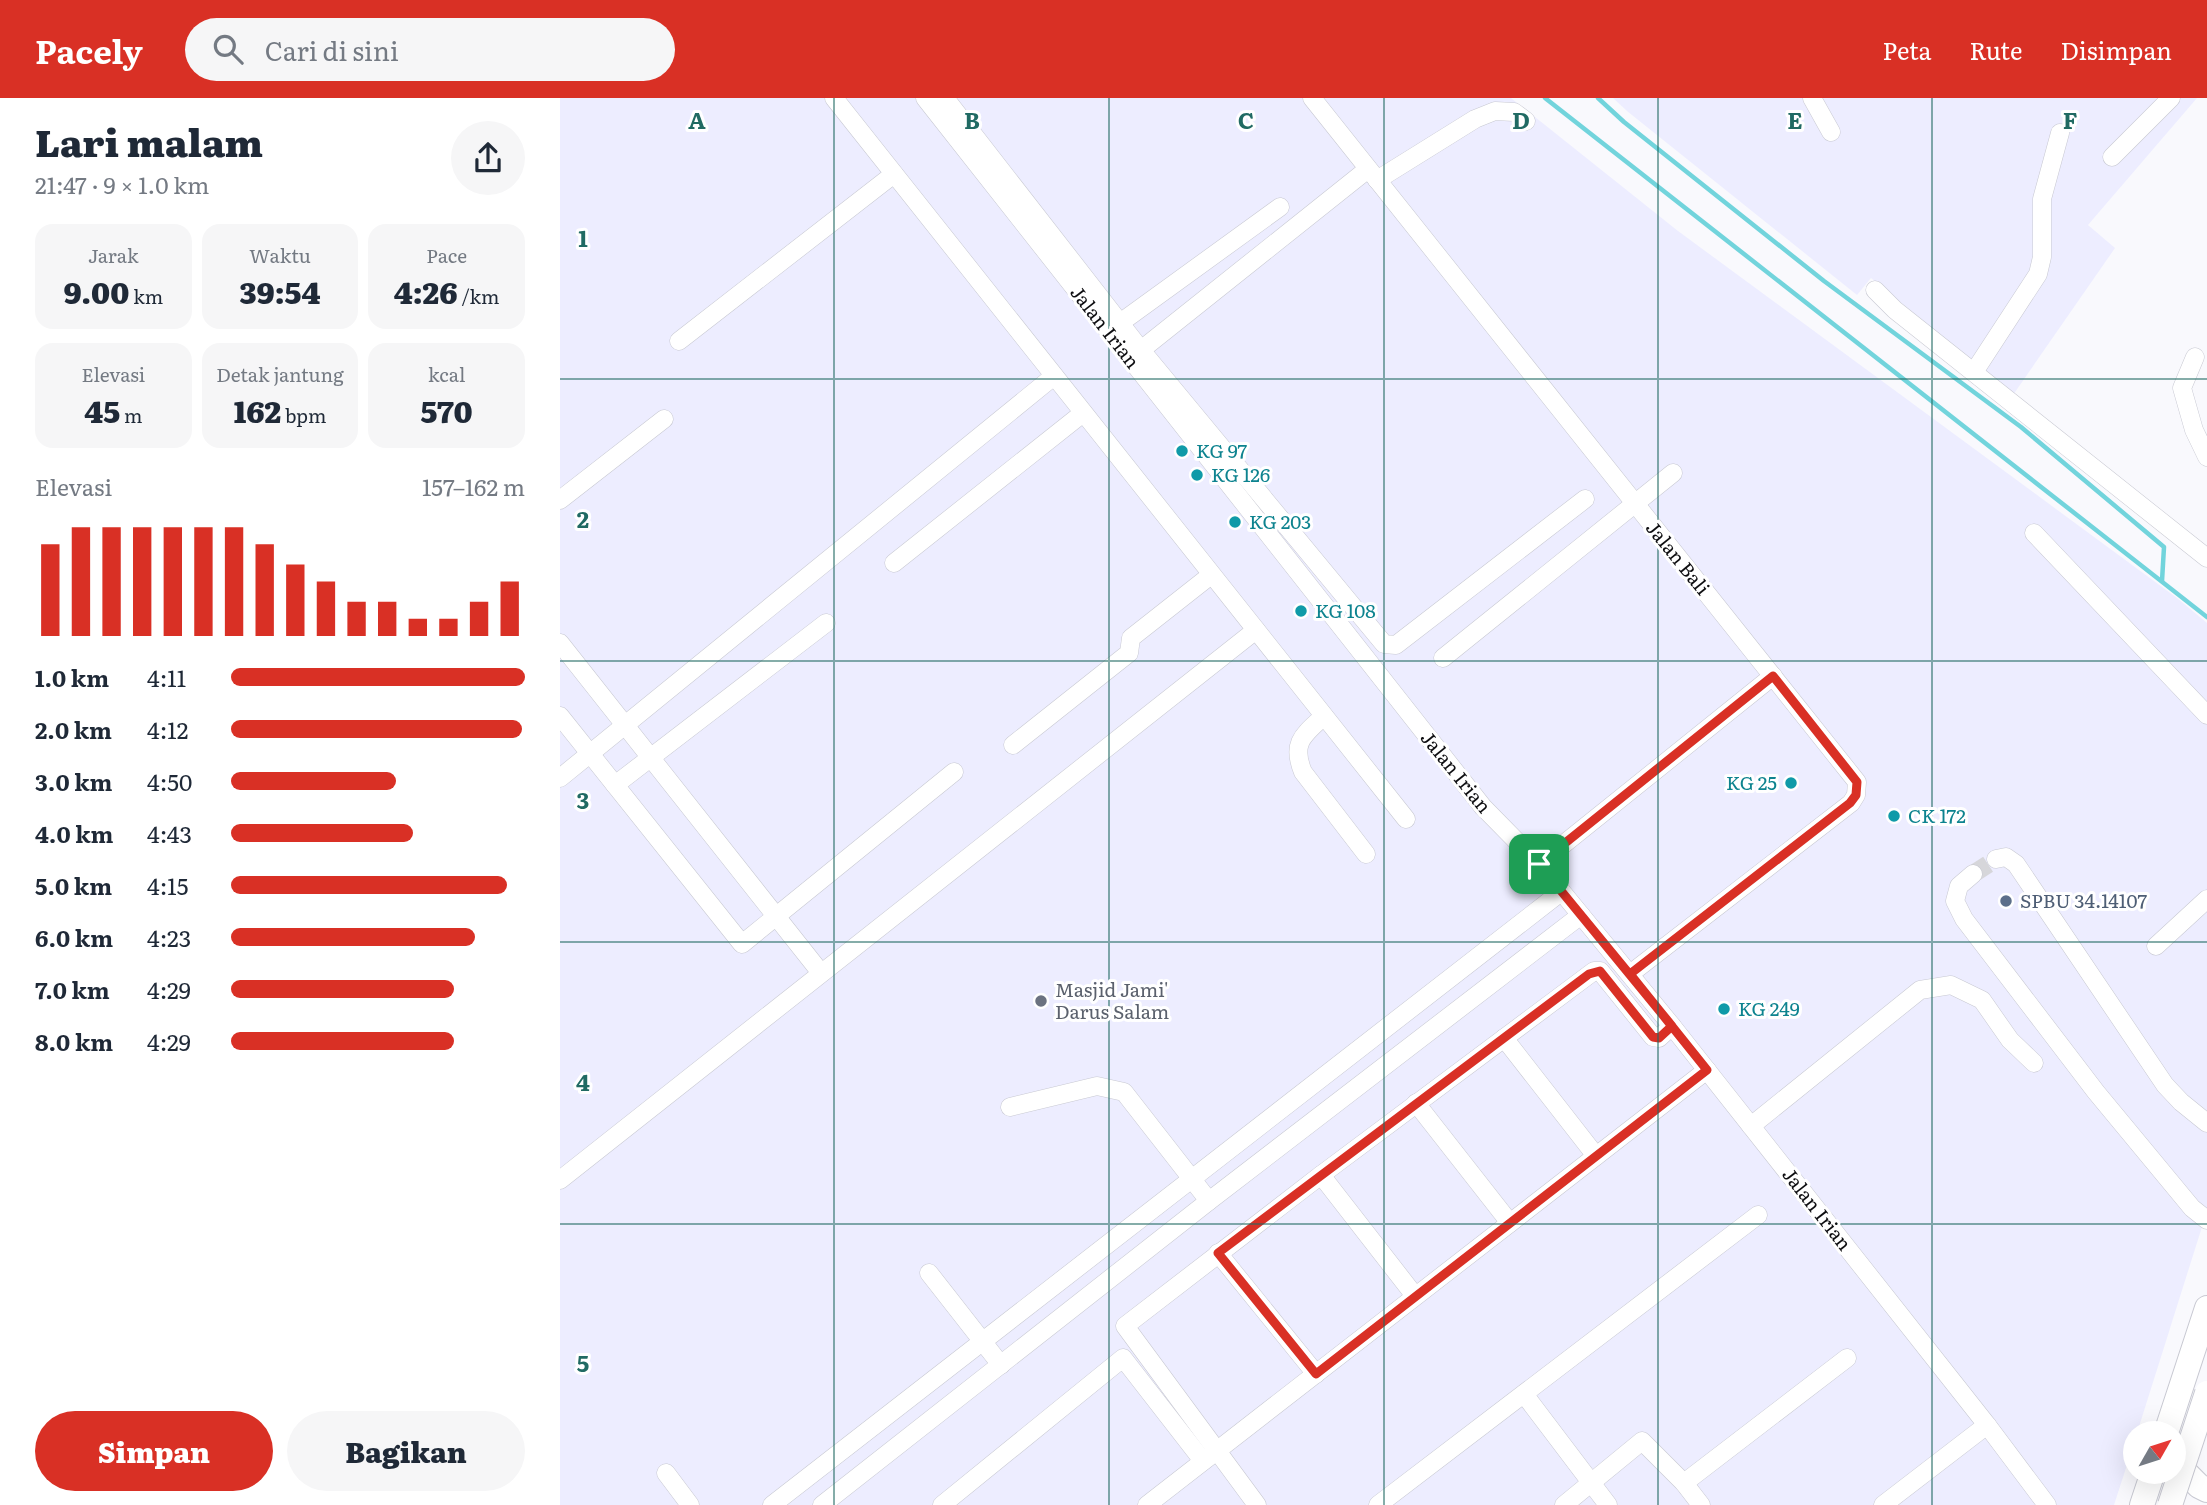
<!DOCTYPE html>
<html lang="id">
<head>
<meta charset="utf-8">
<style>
  :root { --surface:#fff; --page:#f6f6f7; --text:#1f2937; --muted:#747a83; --accent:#d93025 }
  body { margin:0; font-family:Literata,serif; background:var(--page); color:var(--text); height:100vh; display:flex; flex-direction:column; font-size:26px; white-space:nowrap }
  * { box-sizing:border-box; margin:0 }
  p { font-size:23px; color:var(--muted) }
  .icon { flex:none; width:38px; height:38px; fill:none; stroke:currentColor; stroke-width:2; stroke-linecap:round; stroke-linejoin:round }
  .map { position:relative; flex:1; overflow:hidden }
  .panel { display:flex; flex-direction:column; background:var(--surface); width:560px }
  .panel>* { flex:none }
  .needle { width:46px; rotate:51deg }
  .controls { position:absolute; left:1563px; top:1323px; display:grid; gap:14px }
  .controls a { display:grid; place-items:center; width:63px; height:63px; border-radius:50%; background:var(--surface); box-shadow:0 7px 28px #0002; font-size:35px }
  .pin { position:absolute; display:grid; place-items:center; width:60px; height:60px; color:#fff; margin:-30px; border-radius:14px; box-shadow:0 4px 10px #0006 }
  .round { display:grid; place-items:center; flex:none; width:74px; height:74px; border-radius:37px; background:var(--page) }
  .summary { display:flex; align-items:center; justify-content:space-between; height:119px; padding:0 35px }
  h1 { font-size:38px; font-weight:800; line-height:52px }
  .stats { display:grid; grid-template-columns:repeat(3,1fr); gap:10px; height:119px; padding:7px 35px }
  .stats div { display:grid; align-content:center; border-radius:18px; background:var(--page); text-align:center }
  .stats b { font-size:30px; font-weight:800 }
  .stats small { font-size:19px; font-weight:400 }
  .stats p { font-size:19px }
  .chart { height:196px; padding:14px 35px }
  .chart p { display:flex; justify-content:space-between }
  .chart svg { width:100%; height:126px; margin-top:7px; stroke:var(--accent); stroke-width:6 }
  .primary-button { display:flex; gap:14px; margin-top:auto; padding:14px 35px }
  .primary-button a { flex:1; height:80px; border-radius:42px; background:var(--accent); color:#fff; font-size:28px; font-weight:800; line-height:80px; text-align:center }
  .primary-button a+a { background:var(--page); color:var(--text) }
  ul { padding:0 35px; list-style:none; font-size:23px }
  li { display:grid; grid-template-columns:112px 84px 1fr; align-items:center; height:52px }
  li i { height:18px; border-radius:9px; background:var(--accent) }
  header { display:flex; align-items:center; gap:42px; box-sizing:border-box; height:98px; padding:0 35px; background:var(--accent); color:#fff }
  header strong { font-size:33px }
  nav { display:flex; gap:38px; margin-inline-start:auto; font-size:24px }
  .search { width:490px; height:63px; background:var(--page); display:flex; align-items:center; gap:18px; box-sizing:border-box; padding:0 24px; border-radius:38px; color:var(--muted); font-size:26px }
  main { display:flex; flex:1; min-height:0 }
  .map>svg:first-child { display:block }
</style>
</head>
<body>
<header>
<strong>Pacely</strong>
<div class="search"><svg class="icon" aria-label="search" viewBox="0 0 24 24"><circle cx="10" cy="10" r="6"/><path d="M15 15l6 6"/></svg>Cari di sini</div>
<nav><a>Peta</a><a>Rute</a><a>Disimpan</a></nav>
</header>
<main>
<section class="panel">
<div class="summary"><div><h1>Lari malam</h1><p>21:47 · 9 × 1.0 km</p></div><a class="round"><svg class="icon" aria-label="share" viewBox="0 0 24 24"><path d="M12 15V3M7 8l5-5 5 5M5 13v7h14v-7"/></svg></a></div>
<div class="stats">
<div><p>Jarak</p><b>9.00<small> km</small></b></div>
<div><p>Waktu</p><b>39:54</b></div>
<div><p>Pace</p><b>4:26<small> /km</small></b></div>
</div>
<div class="stats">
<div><p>Elevasi</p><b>45<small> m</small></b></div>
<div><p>Detak jantung</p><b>162<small> bpm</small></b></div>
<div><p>kcal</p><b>570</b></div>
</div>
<div class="chart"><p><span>Elevasi</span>157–162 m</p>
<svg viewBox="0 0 160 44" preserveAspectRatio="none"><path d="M5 44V12M15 44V6M25 44V6M35 44V6M45 44V6M55 44V6M65 44V6M75 44V12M85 44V19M95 44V25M105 44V32M115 44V32M125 44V38M135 44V38M145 44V32M155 44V25"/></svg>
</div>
<ul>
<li><b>1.0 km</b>4:11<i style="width:100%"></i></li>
<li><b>2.0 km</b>4:12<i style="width:99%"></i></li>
<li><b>3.0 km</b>4:50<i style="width:56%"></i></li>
<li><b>4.0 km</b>4:43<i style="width:62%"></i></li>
<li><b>5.0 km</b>4:15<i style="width:94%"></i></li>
<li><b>6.0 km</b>4:23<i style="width:83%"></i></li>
<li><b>7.0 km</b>4:29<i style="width:76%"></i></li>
<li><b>8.0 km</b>4:29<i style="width:76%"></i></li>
</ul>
<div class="primary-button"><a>Simpan</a><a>Bagikan</a></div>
</section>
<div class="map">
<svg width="1647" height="1407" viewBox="0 0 1647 1407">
  <rect width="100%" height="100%" fill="#f9f9fd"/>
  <!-- built -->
  <g fill="#ededff">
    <path d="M0 0H951L1118 133 1617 500 1647 525V1113L1577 1335H1575V1342L1554 1407H0Z"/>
    <path d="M1053 0H1637L1528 127 1555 150 1453 297 1311 180 1297 197 1067 13Z"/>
  </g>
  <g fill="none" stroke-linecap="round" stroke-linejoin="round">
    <!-- stream -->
    <g stroke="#72d4dc" stroke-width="4.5">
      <path d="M985 0 1647 519"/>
      <path d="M1038 0 1064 24 1264 183 1461 329 1604 449 1602 483"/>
    </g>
    <!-- minor-tunnel -->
    <path stroke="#d6d6da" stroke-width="18" stroke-dasharray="18 9" stroke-linecap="butt" d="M1413 776 1436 761"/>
    <!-- minor casing -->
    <g stroke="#c8c9d2" stroke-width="19">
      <g id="minor">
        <path d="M274 0 846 721"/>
        <path d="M365 0 923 709 979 766 1112 928 1427 1327 1487 1407"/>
        <path d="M385 0 581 252 824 546 836 547 1025 401"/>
        <path d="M752 0 1297 684 1296 697 1291 705 1070 876"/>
        <path d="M1252 0 1271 34"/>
        <path d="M1552 59 1611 0"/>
        <path d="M817 82 915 21 935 13 954 14 966 23"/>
        <path d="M1315 192 1335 212 1647 460"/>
        <path d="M560 225 720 109"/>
        <path d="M119 243 334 76"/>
        <path d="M581 252 808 71"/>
        <path d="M1635 259 1622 290 1634 332 1647 359"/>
        <path d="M1414 274 1478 176 1482 159V101L1500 35"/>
        <path d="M0 402 104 321"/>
        <path d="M1474 435 1647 617"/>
        <path d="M334 465 523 315"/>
        <path d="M0 545 261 875"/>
        <path d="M883 560 1113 375"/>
        <path d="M0 618 182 846 394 674"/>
        <path d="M764 618C743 637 731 645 743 674L806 756"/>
        <path d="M453 647 569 555 571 540 651 477"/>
        <path d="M0 680 494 278"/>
        <path d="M55 687 266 525"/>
        <path d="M1436 761 1446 759 1456 766 1605 987 1621 1004 1647 1025"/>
        <path d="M979 766 1213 578"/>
        <path d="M1413 776 1399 788 1395 803 1404 821 1536 994 1632 1110 1647 1122"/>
        <path d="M1596 848 1647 801"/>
        <path d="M944 940 1036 1058"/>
        <path d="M856 1005 950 1125"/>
        <path d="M450 1009 537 988 564 994 649 1103"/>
        <path d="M1191 1028 1360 892 1391 887 1422 902 1450 942 1474 965"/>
        <path d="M761 1077 1034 873H1040L1093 939 1099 940 1112 928"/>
        <path d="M0 1082 696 532"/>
        <path d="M658 1155 756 1276"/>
        <path d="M369 1175 441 1267"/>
        <path d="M964 1296 1048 1407"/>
        <path d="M106 1375 130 1407"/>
        <path d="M1124 1385 1287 1260"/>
        <path d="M212 1407 1001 794"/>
        <path d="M262 1407 649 1103 1021 817"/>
        <path d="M382 1407 563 1260 643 1363"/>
        <path d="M587 1407 1147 972"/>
        <path d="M697 1407 565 1228 761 1077 855 1198"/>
        <path d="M818 1407 1198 1117"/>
        <path d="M1004 1407 1082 1343 1124 1385 1141 1407"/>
        <path d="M1323 1407 1427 1327"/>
      </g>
    </g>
    <!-- highway casing -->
    <g stroke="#c8c9d2" stroke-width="26">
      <g id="highway">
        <path d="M1606 1335 1647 1210"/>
        <path d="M1614 1363 1639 1388 1647 1392"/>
        <path d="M1582 1407 1593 1374"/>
      </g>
    </g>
    <!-- minor -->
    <use href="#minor" stroke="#fff" stroke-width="18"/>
    <!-- highway -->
    <use href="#highway" stroke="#fff" stroke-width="24"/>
    <!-- highway-bridge casing -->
    <g stroke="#c8c9d2" stroke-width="26" stroke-linecap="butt">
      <path id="highway-bridge" d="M1610 1407 1647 1295"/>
    </g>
    <!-- highway-bridge -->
    <use href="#highway-bridge" stroke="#fff" stroke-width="24"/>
  </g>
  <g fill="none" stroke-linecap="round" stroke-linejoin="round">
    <!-- route casing -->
    <g stroke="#fff" stroke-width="14">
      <path id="route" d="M979 766 1112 928 1099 940 1093 939 1040 873 1029 876 658 1155 756 1276 1147 972 1070 876 1290 705 1296 697 1297 684 1213 578 979 766"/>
    </g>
    <!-- route -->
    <use href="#route" stroke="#d93025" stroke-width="9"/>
  </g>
  <!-- grid -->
  <path fill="none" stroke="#206a63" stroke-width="2" stroke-opacity="0.55" d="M274 0V1407M549 0V1407M824 0V1407M1098 0V1407M1372 0V1407M0 281H1647M0 563H1647M0 844H1647M0 1126H1647"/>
  <!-- markers -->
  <g fill="#0f9aa8" stroke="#fff" stroke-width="2.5">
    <circle cx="622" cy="353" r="7"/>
    <circle cx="637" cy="377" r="7"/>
    <circle cx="675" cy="424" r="7"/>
    <circle cx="741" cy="513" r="7"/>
    <circle cx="1231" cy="685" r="7"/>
    <circle cx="1334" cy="718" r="7"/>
    <circle cx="1164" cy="911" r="7"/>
  </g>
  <circle fill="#5c6f8a" stroke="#fff" stroke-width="2.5" cx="1446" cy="803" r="7"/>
  <circle fill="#6b7280" stroke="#fff" stroke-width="2.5" cx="481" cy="903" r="7"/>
  <g text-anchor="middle" stroke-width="6" stroke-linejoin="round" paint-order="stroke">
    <!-- street labels -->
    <g font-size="19" fill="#0e0e11" stroke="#fff">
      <text transform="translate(545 229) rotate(52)" y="7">Jalan Irian</text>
      <text transform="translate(1118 460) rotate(51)" y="7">Jalan Bali</text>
      <text transform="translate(896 674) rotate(51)" y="7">Jalan Irian</text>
      <text transform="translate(1257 1111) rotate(52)" y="7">Jalan Irian</text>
    </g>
    <!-- culture labels -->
    <g font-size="19" fill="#0d838f" stroke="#fff" text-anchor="start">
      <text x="636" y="360">KG 97</text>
      <text x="651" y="384">KG 126</text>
      <text x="689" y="431">KG 203</text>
      <text x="755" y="520">KG 108</text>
      <text x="1217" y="692" text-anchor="end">KG 25</text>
      <text x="1348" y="725">CK 172</text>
      <text x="1178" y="918">KG 249</text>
    </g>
    <!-- service labels -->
    <g font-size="19" fill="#4e5e75" stroke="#fff" text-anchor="start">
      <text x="1460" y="810">SPBU 34.14107</text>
    </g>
    <!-- worship labels -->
    <g font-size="19" fill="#5b616d" stroke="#fff" text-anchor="start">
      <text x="495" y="899">Masjid Jami'<tspan x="495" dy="22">Darus Salam</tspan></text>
    </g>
  </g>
  <g font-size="23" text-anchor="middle" font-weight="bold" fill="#206a63" stroke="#fff" stroke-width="6" stroke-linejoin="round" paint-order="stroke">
    <text x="137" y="31">A</text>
    <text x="412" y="31">B</text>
    <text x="686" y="31">C</text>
    <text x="961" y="31">D</text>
    <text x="1235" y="31">E</text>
    <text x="1510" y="31">F</text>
    <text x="23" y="149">1</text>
    <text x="23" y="430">2</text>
    <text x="23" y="711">3</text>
    <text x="23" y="993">4</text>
    <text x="23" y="1274">5</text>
  </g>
</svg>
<div class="controls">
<a><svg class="needle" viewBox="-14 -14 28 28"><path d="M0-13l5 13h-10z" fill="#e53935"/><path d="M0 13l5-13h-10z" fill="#747a83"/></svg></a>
</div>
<div class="pin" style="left:979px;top:766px;background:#1e9e55"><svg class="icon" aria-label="arrive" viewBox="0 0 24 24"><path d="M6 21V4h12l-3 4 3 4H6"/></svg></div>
</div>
</main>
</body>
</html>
